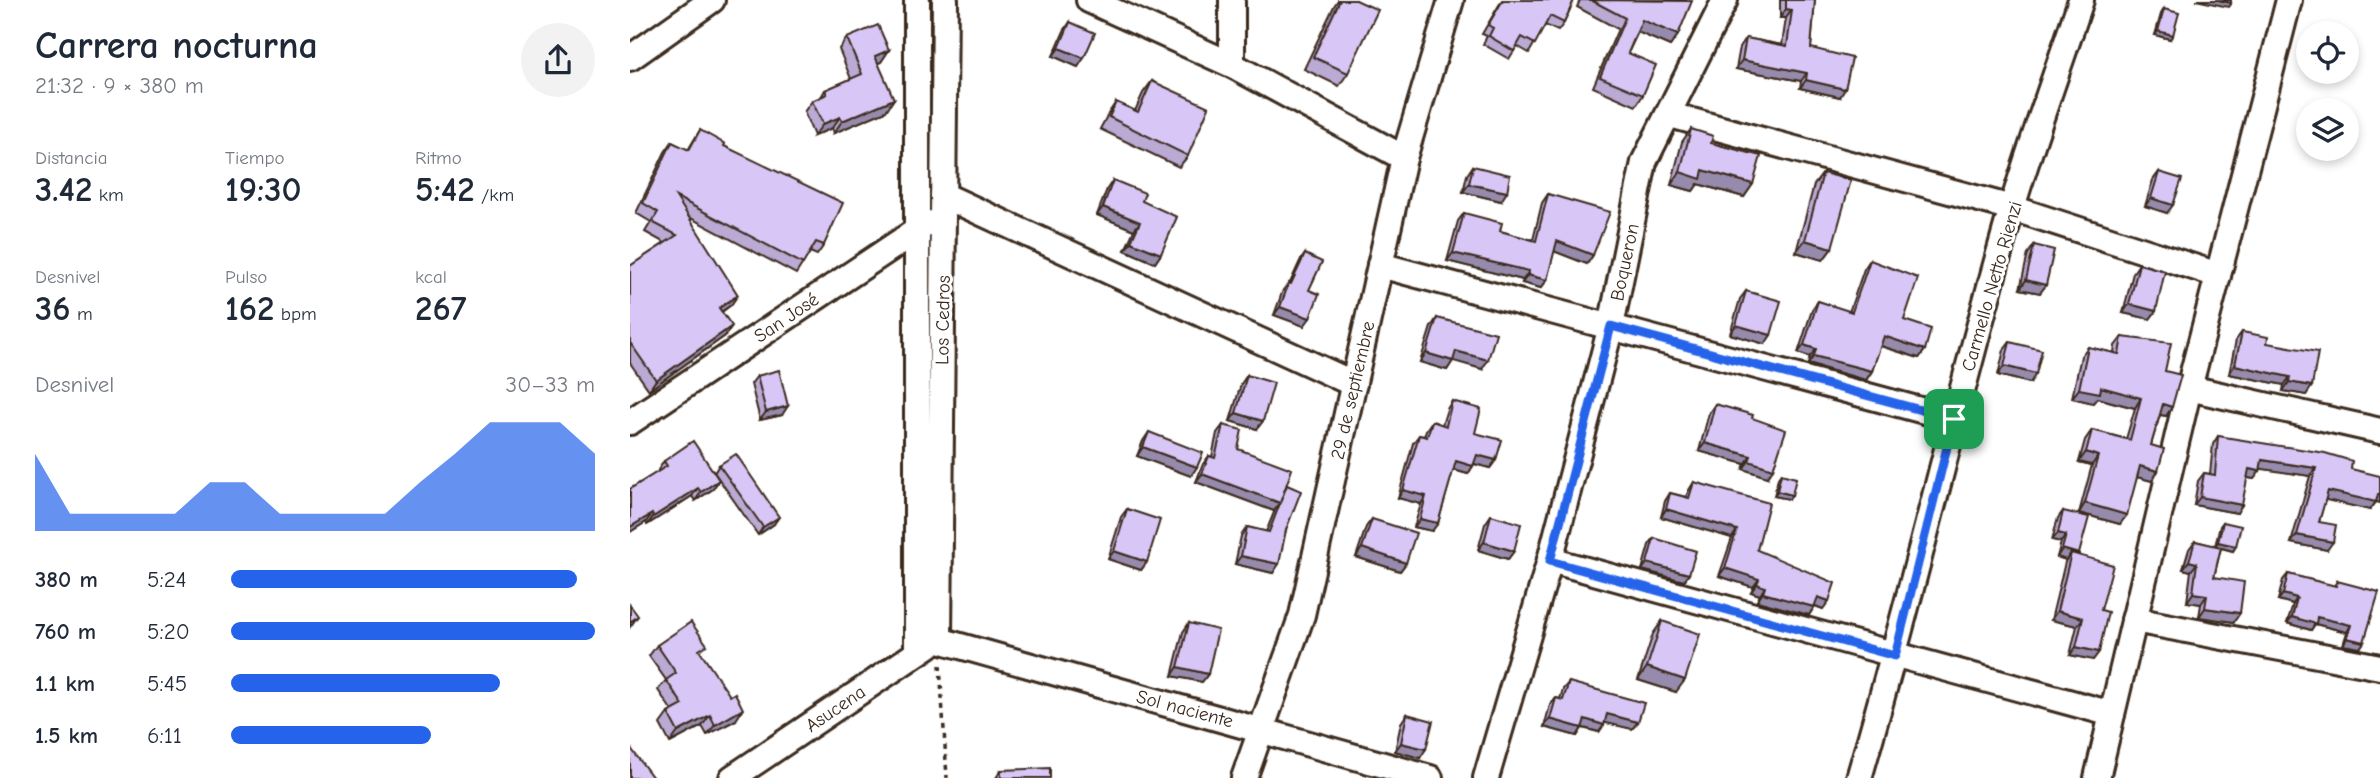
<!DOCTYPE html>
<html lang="es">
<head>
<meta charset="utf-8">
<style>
  :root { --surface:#fff; --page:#f2f2f3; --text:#1f2937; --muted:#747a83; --accent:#2563eb }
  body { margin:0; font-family:"Comic Neue",sans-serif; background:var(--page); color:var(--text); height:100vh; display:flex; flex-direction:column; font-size:26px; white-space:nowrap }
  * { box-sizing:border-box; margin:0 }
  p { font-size:23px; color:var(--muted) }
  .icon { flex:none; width:38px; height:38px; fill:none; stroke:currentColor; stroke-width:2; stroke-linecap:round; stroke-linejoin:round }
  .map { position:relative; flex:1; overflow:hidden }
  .panel { display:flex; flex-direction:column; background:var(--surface); width:630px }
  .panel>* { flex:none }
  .controls { position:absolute; left:1666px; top:21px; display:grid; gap:14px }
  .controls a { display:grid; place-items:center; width:63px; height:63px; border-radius:50%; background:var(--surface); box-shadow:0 4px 10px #0003; font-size:35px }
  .pin { position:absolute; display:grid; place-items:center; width:60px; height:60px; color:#fff; margin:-30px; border-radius:14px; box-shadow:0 4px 10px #0006 }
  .round { display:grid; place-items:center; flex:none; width:74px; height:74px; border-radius:37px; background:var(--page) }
  .overview { display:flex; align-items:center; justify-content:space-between; height:119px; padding:0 35px }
  h1 { font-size:38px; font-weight:700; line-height:52px }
  .metrics { display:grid; grid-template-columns:repeat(3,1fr); gap:10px; height:119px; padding:7px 35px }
  .metrics div { display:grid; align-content:center }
  .metrics b { font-size:35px; font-weight:700 }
  .metrics small { font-size:19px; font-weight:400 }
  .metrics p { font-size:19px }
  .chart { height:196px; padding:14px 35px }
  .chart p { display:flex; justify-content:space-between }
  .chart svg { width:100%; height:126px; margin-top:7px; fill:var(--accent); opacity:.7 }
  ul { padding:0 35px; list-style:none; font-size:23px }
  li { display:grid; grid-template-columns:112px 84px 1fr; align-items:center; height:52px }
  li i { height:18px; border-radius:9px; background:var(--accent) }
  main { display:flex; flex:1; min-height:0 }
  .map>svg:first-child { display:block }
</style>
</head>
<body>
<main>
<section class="panel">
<div class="overview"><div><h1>Carrera nocturna</h1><p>21:32 · 9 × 380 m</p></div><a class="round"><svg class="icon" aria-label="share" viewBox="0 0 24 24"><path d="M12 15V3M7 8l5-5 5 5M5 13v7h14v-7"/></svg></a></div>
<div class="metrics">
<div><p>Distancia</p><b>3.42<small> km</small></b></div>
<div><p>Tiempo</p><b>19:30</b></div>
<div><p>Ritmo</p><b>5:42<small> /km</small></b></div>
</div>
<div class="metrics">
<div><p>Desnivel</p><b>36<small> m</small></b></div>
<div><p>Pulso</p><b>162<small> bpm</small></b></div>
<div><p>kcal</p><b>267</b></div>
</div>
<div class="chart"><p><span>Desnivel</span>30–33 m</p>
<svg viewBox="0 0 160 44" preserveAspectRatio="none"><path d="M0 44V17L10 38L20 38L30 38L40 38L50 27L60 27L70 38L80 38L90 38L100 38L110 27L120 17L130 6L140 6L150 6L160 17V44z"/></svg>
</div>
<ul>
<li><b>380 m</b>5:24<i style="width:95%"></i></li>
<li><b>760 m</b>5:20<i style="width:100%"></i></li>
<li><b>1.1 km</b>5:45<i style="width:74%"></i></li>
<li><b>1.5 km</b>6:11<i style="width:55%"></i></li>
</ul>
</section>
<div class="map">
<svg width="1750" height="778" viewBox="0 0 1750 778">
  <rect width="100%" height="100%" fill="#fff"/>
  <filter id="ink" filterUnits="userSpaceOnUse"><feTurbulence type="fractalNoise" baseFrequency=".0143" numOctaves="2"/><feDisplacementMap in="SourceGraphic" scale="14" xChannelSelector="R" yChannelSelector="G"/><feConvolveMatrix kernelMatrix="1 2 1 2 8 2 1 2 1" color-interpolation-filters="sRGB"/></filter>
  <g filter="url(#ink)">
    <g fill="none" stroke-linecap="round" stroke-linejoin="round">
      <!-- street casing -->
      <g stroke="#3b2a1e" stroke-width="30">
        <g id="street">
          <path d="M287 0V652"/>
          <path d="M459 0 602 65 774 158"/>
          <path d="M602 0V65"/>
          <path d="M0 58 82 0"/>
          <path d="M1040 115 1382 208 1588 275"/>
          <path d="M313 195 724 384"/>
          <path d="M750 265 1324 419"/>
          <path d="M1559 388 1750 431"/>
          <path d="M0 422 298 223"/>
          <path d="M920 560 1482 714"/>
          <path d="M1504 620 1750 667"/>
          <path d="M309 640 315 0"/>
          <path d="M309 640 800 778"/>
          <path d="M102 778 299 645"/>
          <path d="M614 778 672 615 774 158 821 0"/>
          <path d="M856 778 920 560 981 326 1014 162 1095 0"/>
          <path d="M1229 778C1284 590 1327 399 1381 211 1402 140 1428 70 1451 0"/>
          <path d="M1467 778 1559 388 1659 0"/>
        </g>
      </g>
      <!-- path -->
      <path stroke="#3b2a1e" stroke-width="3.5" stroke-dasharray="5 5" stroke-linecap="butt" d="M310 665 317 778"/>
      <!-- street -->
      <use href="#street" stroke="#fff" stroke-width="24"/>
    </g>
    <!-- wall -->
    <g fill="#baaad4" stroke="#3b2a1e" stroke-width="2">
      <path d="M708 0H726L718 73 709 86 674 69 704 6Z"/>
      <path d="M872 0H944L934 23 928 31 915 25 899 53 887 46 879 59 853 44 857 36 852 34Z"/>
      <path d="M950 0H1061L1048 35 1040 46 1008 32 998 53 1013 95 1006 106 963 87 988 29 947 7Z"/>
      <path d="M1150 0H1185L1181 48 1210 97 1170 88 1171 81 1106 69 1110 47 1116 38 1152 45 1156 18H1150Z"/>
      <path d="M1534 9 1540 39 1525 35 1531 14Z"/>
      <path d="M440 22 448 67 423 56 434 31Z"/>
      <path d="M217 38 259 50 251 62 248 63 256 111 204 133 202 128 184 136 174 112 182 101 191 97 195 90 221 79 209 49Z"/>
      <path d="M522 81 558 156 549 167 470 129 478 114 486 102 505 111 513 93Z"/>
      <path d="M1061 129 1081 143 1123 184 1114 197 1068 184 1063 191 1041 185 1052 142Z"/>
      <path d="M70 130 94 146 194 245 187 255 180 252 166 274 59 217 101 305 92 312 95 336 19 390 0 363V266L35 243 15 232 21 222 6 213 35 152 42 142 58 150Z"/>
      <path d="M843 166 871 201 833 192 837 175Z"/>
      <path d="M1529 172 1537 213 1515 206 1523 180Z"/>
      <path d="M1193 173 1202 248 1193 260 1166 252 1184 185Z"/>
      <path d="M483 180 512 201 531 254 525 263 495 250 504 230 467 215 477 189Z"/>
      <path d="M918 194 963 255 957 264 924 251 917 280 911 288 892 283 893 280 817 261 828 221 834 213 870 231 903 240 912 203Z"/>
      <path d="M1404 245 1416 285 1410 293 1390 289 1398 254Z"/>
      <path d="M675 254 679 290 674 326 644 315 653 290 659 283H660L670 261Z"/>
      <path d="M1240 260 1274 320 1295 350 1289 358 1250 346 1242 371 1236 380 1178 364 1180 357 1168 353 1182 310 1188 301 1219 312 1234 269Z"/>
      <path d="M1509 264 1526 311 1520 319 1493 313 1503 273Z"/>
      <path d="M1116 291 1135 344 1100 334 1110 299Z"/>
      <path d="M807 318 852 369 823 360 817 370 790 362 801 327Z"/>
      <path d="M1612 332 1637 343 1682 386 1676 395 1653 391 1654 385 1599 374 1606 340Z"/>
      <path d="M1492 337 1535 371 1536 416 1530 415 1521 445 1522 481 1507 477 1490 524 1449 513 1462 465 1449 462 1455 440 1462 430 1496 439 1505 408 1467 398 1463 403 1442 398 1451 356 1458 347 1484 353 1485 346Z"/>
      <path d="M1380 342 1400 383 1368 375 1374 350Z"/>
      <path d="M617 375 627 429 600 421 611 384Z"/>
      <path d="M127 376 152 415 130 420 121 384Z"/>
      <path d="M822 401 845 433 866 460 860 468 844 464 838 474 823 470 808 523 802 531 784 527 791 504 768 498 783 443 789 435 794 436 796 430 802 421 812 425 817 409Z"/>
      <path d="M1085 404 1137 477 1113 469 1115 464 1069 451 1079 413Z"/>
      <path d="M593 425 608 449 655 488 656 530 643 573 605 564 611 536 617 527 636 532 645 510 644 511 566 482 573 464 579 456 582 457 587 433Z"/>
      <path d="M519 432 561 476 507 456 513 441Z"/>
      <path d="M1588 436 1721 469 1746 502 1740 510 1695 499 1689 522 1697 550 1661 543 1680 476 1630 468V471L1624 479 1617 478 1607 513 1564 505 1568 481 1574 473 1580 474 1583 444Z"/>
      <path d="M34 461 84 473 89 465 144 524 128 535 86 475 83 489 65 501 62 496 17 525 16 522 0 532V489L29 471 28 470Z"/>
      <path d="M1151 474 1159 499 1144 496 1148 478Z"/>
      <path d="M1064 482 1127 550 1193 609 1185 606 1179 615 1127 601 1130 595 1121 592 1123 587 1089 576 1102 538 1031 517 1035 501 1040 493 1056 497 1059 490Z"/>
      <path d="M497 509 517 562 511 570 478 559 491 517Z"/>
      <path d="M1433 511 1449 554 1448 555 1471 610 1469 652 1463 660 1440 655 1447 626 1421 620 1435 562 1436 560 1427 557 1431 542 1422 540 1428 518Z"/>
      <path d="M861 515 884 551 878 559 848 550 855 524Z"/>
      <path d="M742 519 776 563 770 571 726 557 736 527Z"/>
      <path d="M1593 522 1606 546 1603 551 1591 548 1584 577 1604 622 1569 617 1571 604 1557 602 1561 571 1553 569 1559 549 1565 541 1585 546 1590 526Z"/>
      <path d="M1024 538 1054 581 1012 570 1019 545Z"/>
      <path d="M1658 574 1704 586 1707 581 1734 642 1730 648 1713 645 1717 632 1685 624 1681 630 1657 623 1663 604 1648 600 1653 580Z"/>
      <path d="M1032 621 1046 692 1008 680 1023 634Z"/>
      <path d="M559 623 578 674 572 682 542 676 553 632Z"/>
      <path d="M27 645 71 653 106 720 77 735 72 726 40 743 30 724 38 713 42 711 28 690 36 680 19 656Z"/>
      <path d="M939 682 1008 722 1002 729 975 722 969 732 952 728 947 736 914 727 920 705 926 698 930 699 933 689Z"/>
      <path d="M777 714 790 758 765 751 771 723Z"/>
      <path d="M371 770 420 778H366Z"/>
    </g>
    <!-- shaded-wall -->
    <g fill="#978bad" stroke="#3b2a1e" stroke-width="2">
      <path d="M1566 0H1589L1601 3 1598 7Z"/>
      <path d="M1156 9 1162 10 1156 18H1150Z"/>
      <path d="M1012 20 1048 35 1040 46 1005 31Z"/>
      <path d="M1528 31 1543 35 1540 39 1525 35Z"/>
      <path d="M429 48 454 58 448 67 423 56Z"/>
      <path d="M259 50 251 62 237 67 245 56Z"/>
      <path d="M1112 60 1177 73 1171 81 1106 69Z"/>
      <path d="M1176 80 1215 89 1210 97 1170 88Z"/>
      <path d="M264 99 256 111 204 133 212 121Z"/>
      <path d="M210 117 202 128 184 136 193 124Z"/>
      <path d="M1073 170 1123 184 1114 197 1068 184 1063 191 1041 185 1050 172Z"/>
      <path d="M839 184 877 192 871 201 833 192Z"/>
      <path d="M1521 198 1543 205 1537 213 1515 206Z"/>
      <path d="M473 207 510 222 504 230 467 215Z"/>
      <path d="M1175 240 1202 248 1193 260 1166 252Z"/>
      <path d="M927 241 963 255 957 264 921 250Z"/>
      <path d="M501 242 531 254 525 263 495 250Z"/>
      <path d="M823 253 899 271 893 280 817 261Z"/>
      <path d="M898 275 917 280 911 288 892 283Z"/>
      <path d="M1396 280 1416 285 1410 293 1390 289Z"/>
      <path d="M108 295 101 305 82 318 89 308Z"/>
      <path d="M1499 304 1526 311 1520 319 1493 313Z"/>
      <path d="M650 307 680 318 674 326 644 315Z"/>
      <path d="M1106 325 1141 335 1135 344 1100 334Z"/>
      <path d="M102 326 95 336 19 390 26 380Z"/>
      <path d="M1254 336 1295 350 1289 358 1248 345Z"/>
      <path d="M1174 345 1186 349 1180 357 1168 353Z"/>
      <path d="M826 351 858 360 852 369 820 360Z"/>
      <path d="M796 353 823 361 817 370 790 362Z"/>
      <path d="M1184 356 1242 371 1236 380 1178 364Z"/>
      <path d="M1605 365 1660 377 1654 385 1599 374Z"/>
      <path d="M1374 366 1406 374 1400 383 1368 375Z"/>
      <path d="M1659 382 1682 386 1676 395 1653 391Z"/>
      <path d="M1471 387 1511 398 1505 408 1467 398 1463 403 1442 398 1449 389Z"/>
      <path d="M1533 404 1542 407 1536 416 1526 414Z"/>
      <path d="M158 406 152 415 130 420 136 412Z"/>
      <path d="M606 413 633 421 627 429 600 421Z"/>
      <path d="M1075 443 1121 456 1115 464 1069 451Z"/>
      <path d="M513 447 567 467 561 476 507 456Z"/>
      <path d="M1456 452 1468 456 1462 465 1449 462Z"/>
      <path d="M847 455 866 460 860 468 841 463Z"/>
      <path d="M1632 460 1686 468 1680 476 1626 468Z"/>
      <path d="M826 461 843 466 838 474 820 469Z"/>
      <path d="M1119 461 1143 469 1137 477 1113 469Z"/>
      <path d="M1510 466 1528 471 1522 481 1503 476Z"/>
      <path d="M1619 469 1630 471 1624 479 1613 477Z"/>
      <path d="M572 474 650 503 644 511 566 482Z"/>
      <path d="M89 480 83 489 65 501 71 492Z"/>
      <path d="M68 488 62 496 17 525 23 517Z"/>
      <path d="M773 490 796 496 791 504 768 498Z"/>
      <path d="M1147 491 1162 495 1159 499 1144 496Z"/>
      <path d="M1698 491 1750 494V503L1746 502 1740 510 1692 499Z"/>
      <path d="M1570 497 1612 505 1607 513 1564 505Z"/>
      <path d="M1455 503 1497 515 1490 524 1449 513Z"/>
      <path d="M1036 509 1107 530 1102 538 1031 517Z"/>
      <path d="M22 514 16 522 0 532V527Z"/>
      <path d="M149 517 144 524 128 535 133 527Z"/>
      <path d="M790 519 808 523 802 531 784 527Z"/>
      <path d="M1428 533 1436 535 1431 542 1422 540Z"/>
      <path d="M1667 535 1703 542 1697 550 1661 543Z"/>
      <path d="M854 542 884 551 878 559 848 550Z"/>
      <path d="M1588 542 1606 546 1603 551 1585 546Z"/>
      <path d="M732 548 776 563 770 571 726 557Z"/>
      <path d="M1432 549 1449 554 1444 562 1441 553 1436 560 1427 557Z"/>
      <path d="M484 551 517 562 511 570 478 559Z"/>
      <path d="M611 556 649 564 643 573 605 564Z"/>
      <path d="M1559 561 1567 563 1561 571 1553 569Z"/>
      <path d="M1017 563 1059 574 1054 581 1012 570Z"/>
      <path d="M1095 568 1129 579 1123 587 1089 576Z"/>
      <path d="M1127 584 1135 587 1130 595 1121 592Z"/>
      <path d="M1133 593 1184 607 1179 615 1127 601Z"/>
      <path d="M1563 593 1577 595 1571 604 1557 602Z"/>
      <path d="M1653 594 1667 598 1663 604 1648 600Z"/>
      <path d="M1188 597 1199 601 1193 609 1183 605Z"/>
      <path d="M1575 608 1610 613 1604 622 1569 617Z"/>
      <path d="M1427 611 1453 618 1447 626 1421 620Z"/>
      <path d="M8 616 0 627V622Z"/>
      <path d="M1662 617H1687L1721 625 1717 632 1685 624 1681 630 1657 623Z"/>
      <path d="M1717 638 1734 642 1730 648 1713 645Z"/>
      <path d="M1446 647 1469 652 1463 660 1440 655Z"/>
      <path d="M548 667 578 674 572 682 542 676Z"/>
      <path d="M1017 667 1055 680 1046 692 1008 680Z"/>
      <path d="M113 709 106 720 77 735 85 725Z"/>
      <path d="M977 714 1008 722 1002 729 972 722Z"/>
      <path d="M80 715 72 726 40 743 48 732Z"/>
      <path d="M920 719 952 728 947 736 914 727Z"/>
      <path d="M955 719 974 725 969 732 950 727Z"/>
      <path d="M771 743 796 749 790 758 765 751Z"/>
    </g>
    <!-- building -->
    <g fill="#d8c6f7" stroke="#3b2a1e" stroke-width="2">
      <path d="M710 0H726L748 10 718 73 683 57Z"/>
      <path d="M873 0H944L934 23 920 16 905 44 892 37 884 51 859 36 863 28 858 25Z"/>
      <path d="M961 0 1062 1 1048 35 1012 20 998 53 1026 65 1013 95 970 77 995 18Z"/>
      <path d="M1156 0H1185L1181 48 1222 58 1215 89 1176 80 1177 73 1112 60 1116 38 1157 46 1162 10 1156 9Z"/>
      <path d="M1589 0H1601V3Z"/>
      <path d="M1534 9 1549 13 1543 35 1528 31Z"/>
      <path d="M440 22 465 33 454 58 429 48Z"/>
      <path d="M248 25 259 50 245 56 264 99 212 121 210 117 193 124 182 101 197 94 195 90 232 74 217 38Z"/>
      <path d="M522 81 579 107 558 156 479 117 486 102 508 112Z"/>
      <path d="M1061 129 1083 136 1081 143 1131 156 1123 184 1073 170 1071 179 1050 172Z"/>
      <path d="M70 130 95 144 94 146 213 203 194 245 186 242 173 264 46 197 108 295 89 308 102 326 26 380 1 344 0 345V266L47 235 22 222 28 212 13 203 42 142 59 150Z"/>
      <path d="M843 166 880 175 877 192 839 184Z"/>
      <path d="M1529 172 1552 179 1543 205 1521 198Z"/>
      <path d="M1193 173 1221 180 1202 248 1175 240Z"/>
      <path d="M483 180 515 193 512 201 547 217 531 254 501 242 510 222 473 207Z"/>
      <path d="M918 194 980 212 963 255 927 241 917 280 898 275 899 271 823 253 834 213 872 223 870 231 906 241Z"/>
      <path d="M1404 245 1424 250 1416 285 1396 280Z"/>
      <path d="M675 254 692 262 679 290 689 294 680 318 650 307 659 283 661 284Z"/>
      <path d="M1240 260 1288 278 1274 320 1301 329 1295 350 1254 336 1242 371 1184 356 1186 349 1174 345 1188 301 1222 312Z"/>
      <path d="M1509 264 1535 271 1526 311 1499 304Z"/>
      <path d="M1116 291 1151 301 1141 335 1106 325Z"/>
      <path d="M807 318 866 333 858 360 826 351 823 361 796 353Z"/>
      <path d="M1612 332 1638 337 1637 343 1688 352 1682 386 1659 382 1660 377 1605 365Z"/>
      <path d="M1492 337 1541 343 1535 371 1551 375 1542 407 1533 404 1521 445 1534 449 1528 471 1510 466 1497 515 1455 503 1468 456 1456 452 1462 430 1500 440 1511 398 1471 387 1470 393 1449 389 1458 347 1489 354Z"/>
      <path d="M1380 342 1412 350 1406 374 1374 366Z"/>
      <path d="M149 370 158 406 136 412 127 376Z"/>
      <path d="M617 375 644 383 633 421 606 413Z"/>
      <path d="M822 401 851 409 845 433 872 440 866 460 847 455 843 466 826 461 808 523 790 519 796 496 773 490 789 435 797 437 802 421 816 426Z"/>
      <path d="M1085 404 1123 415 1122 418 1156 430 1143 469 1119 461 1121 456 1075 443Z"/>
      <path d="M593 425 612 430 608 449 662 469 650 503 572 474 579 456 585 458Z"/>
      <path d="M519 432 573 453 567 467 513 447Z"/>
      <path d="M1588 436 1695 453 1722 461 1721 469 1750 476V494H1748L1746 502 1698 491 1689 522 1706 525 1703 542 1667 535 1686 468 1632 460 1630 471 1619 469 1612 505 1570 497 1574 473 1585 475Z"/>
      <path d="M63 441 89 480 71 492 68 488 23 517 22 514 0 527V489L37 466 34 461Z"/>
      <path d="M106 454 149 517 133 527 89 465Z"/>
      <path d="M1151 474 1166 478 1162 495 1147 491Z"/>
      <path d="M1064 482 1139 503 1127 550 1205 583 1199 601 1188 597 1184 607 1133 593 1135 587 1127 584 1129 579 1095 568 1107 530 1036 509 1040 493 1059 498Z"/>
      <path d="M657 485 671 491 656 530 649 564 611 556 617 527 639 532Z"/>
      <path d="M497 509 530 520 517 562 484 551Z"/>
      <path d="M1433 511 1459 517 1449 554 1432 549 1436 535 1428 533Z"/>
      <path d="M861 515 891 524 884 551 854 542Z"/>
      <path d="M742 519 786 533 776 563 732 548Z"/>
      <path d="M1593 522 1611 526 1606 546 1588 542Z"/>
      <path d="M1024 538 1066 551 1059 574 1017 563Z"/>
      <path d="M1565 541 1591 547 1584 577 1614 582 1610 613 1575 608 1577 595 1563 593 1567 563 1559 561Z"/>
      <path d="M1441 553 1483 565 1471 610 1478 612 1469 652 1446 647 1453 618 1427 611Z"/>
      <path d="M1658 574 1706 586 1707 581 1749 592 1734 642 1717 638 1721 625 1687 617 1686 624 1662 617 1667 598 1653 594Z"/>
      <path d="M0 605 8 616 0 622Z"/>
      <path d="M1032 621 1070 634 1055 680 1017 667Z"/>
      <path d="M61 622 77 645 69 650 100 696 105 693 113 709 85 725 80 715 48 732 38 713 53 705 36 680 46 673 27 645Z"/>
      <path d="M559 623 588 630 578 674 548 667Z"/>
      <path d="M939 682 1014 703 1008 722 977 714 974 725 955 719 952 728 920 719 926 698 933 700Z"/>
      <path d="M777 714 803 721 796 749 771 743Z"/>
      <path d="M0 747 23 778H0Z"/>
      <path d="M420 768V778H371V770Z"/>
    </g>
  </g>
  <g fill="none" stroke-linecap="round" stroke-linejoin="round" filter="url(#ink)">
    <!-- route casing -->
    <g stroke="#fff" stroke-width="14">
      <path id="route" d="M981 326 1324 419 1265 656 920 561Z"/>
    </g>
    <!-- route -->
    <use href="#route" stroke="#2563eb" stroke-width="9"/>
  </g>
  <g text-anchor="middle" stroke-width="6" stroke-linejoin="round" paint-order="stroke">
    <!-- street labels -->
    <g font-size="19" fill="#3b2a1e" stroke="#fff">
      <text transform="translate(994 262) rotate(-78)" y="7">Boqueron</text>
      <text transform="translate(1361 286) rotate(-74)" y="7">Carmello Netto Rienzi</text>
      <text transform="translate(156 317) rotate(-34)" y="7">San José</text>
      <text transform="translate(312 320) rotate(-89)" y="7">Los Cedros</text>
      <text transform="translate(722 390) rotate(-77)" y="7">29 de septiembre</text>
      <text transform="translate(205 708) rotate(-34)" y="7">Asucena</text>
      <text transform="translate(555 708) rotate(15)" y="7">Sol naciente</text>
    </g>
  </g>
</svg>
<div class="controls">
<a><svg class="icon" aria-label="locate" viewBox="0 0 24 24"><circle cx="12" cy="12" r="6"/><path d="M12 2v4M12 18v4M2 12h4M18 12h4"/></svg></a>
<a><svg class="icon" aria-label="layers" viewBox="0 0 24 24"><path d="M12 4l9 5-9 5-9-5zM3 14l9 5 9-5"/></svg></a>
</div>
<div class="pin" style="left:1324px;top:419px;background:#1e9e55"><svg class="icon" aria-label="arrive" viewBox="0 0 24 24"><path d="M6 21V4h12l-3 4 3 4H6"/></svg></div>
</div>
</main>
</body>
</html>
